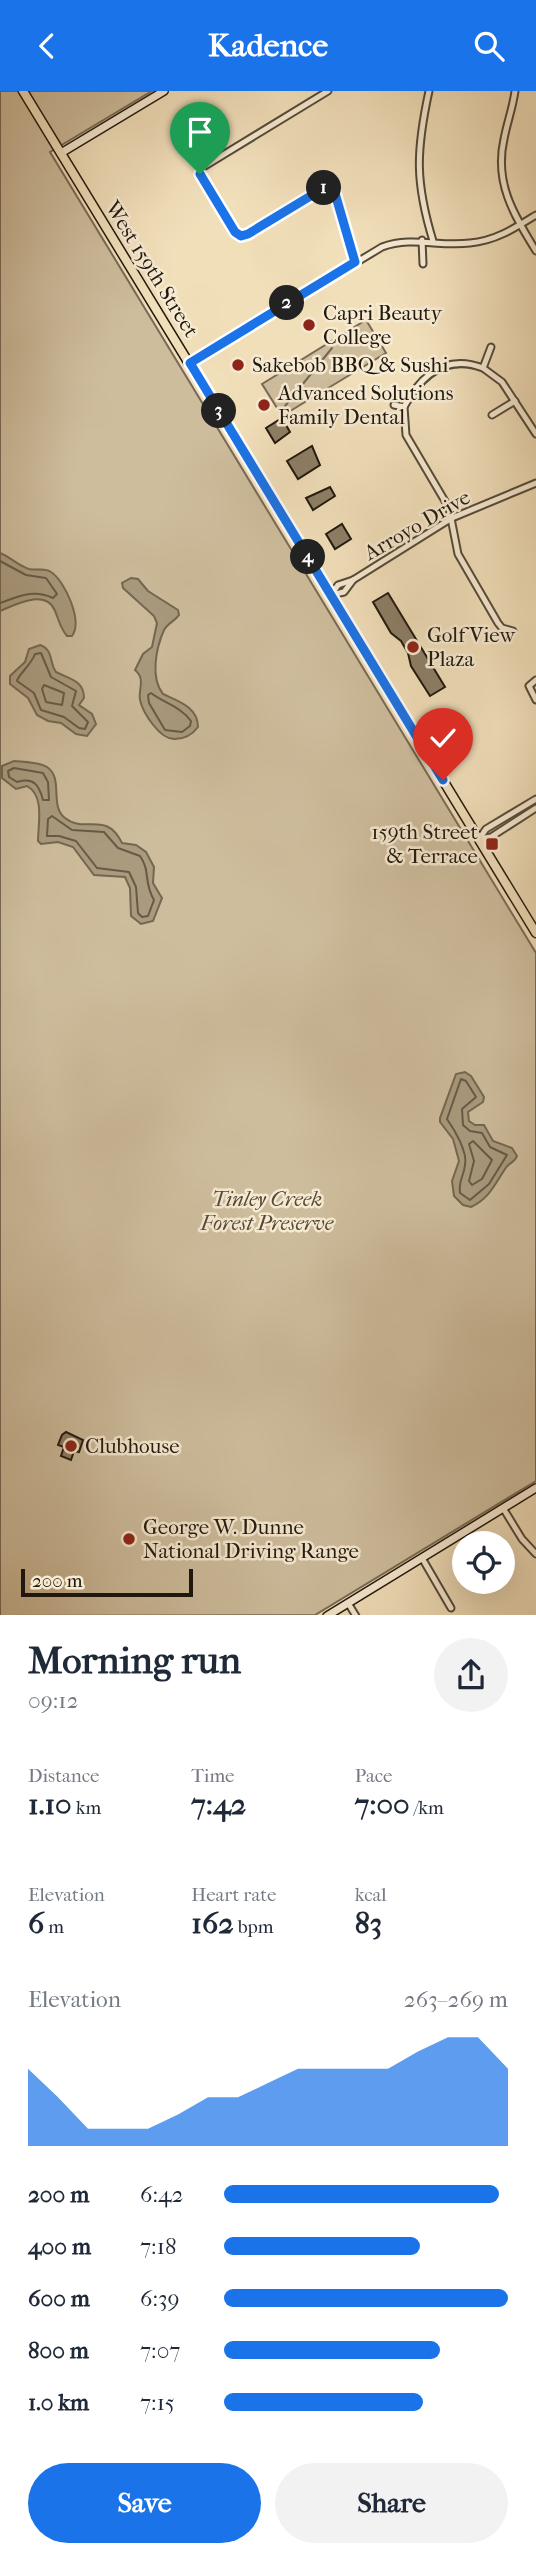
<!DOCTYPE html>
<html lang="en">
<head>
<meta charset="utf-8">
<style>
  :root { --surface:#fff; --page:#f2f2f3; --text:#1f2937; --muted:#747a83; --accent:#1a73e8 }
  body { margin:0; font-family:"IM FELL French Canon",serif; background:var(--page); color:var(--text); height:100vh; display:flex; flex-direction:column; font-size:26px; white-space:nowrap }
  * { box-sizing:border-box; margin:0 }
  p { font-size:23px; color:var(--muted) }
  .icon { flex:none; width:38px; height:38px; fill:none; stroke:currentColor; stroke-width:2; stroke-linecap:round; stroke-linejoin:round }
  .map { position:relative; height:1524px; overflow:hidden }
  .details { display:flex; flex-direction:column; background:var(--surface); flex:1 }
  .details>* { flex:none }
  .buttons { position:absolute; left:452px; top:1440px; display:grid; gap:14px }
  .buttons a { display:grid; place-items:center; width:63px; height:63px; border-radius:50%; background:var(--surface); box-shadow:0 7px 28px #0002; font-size:35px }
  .scale { position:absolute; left:21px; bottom:18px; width:172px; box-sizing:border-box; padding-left:7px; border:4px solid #21180d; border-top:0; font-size:19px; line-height:24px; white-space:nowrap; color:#21180d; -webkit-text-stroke:5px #f6ead2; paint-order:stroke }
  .pin { position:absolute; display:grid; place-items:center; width:60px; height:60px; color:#fff; margin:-72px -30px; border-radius:50% 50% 50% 0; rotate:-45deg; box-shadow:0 0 7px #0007 }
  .pin .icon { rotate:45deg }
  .km { position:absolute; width:35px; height:35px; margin:-18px; border-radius:50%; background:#222; color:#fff; font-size:19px; line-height:35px; text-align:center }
  .round { display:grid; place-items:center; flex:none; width:74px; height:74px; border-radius:37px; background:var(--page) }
  .headline { display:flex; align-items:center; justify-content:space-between; height:119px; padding:0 28px }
  h1 { font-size:38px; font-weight:700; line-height:52px }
  .figures { display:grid; grid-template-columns:repeat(3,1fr); gap:10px; height:119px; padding:7px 28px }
  .figures div { display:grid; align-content:center }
  .figures b { font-size:30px; font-weight:700 }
  .figures small { font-size:19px; font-weight:400 }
  .figures p { font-size:19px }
  .chart { height:196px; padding:14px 28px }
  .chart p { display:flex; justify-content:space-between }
  .chart svg { width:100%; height:126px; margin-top:7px; fill:var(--accent); opacity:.7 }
  .action { display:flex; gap:14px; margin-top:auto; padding:14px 28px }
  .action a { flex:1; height:80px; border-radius:42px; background:var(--accent); color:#fff; font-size:28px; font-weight:700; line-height:80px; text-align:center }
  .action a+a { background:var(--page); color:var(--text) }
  ul { padding:0 28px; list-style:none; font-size:23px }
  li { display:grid; grid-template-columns:112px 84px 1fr; align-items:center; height:52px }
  li i { height:18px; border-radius:9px; background:var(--accent) }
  header { display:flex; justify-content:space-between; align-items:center; height:91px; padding:0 28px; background:var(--accent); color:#fff; font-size:32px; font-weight:700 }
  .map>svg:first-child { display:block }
</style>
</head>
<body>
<header><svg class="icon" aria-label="back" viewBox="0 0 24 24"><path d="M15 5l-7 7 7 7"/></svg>Kadence<svg class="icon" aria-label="search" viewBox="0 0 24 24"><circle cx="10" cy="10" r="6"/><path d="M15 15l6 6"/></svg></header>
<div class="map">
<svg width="536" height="1525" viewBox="0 0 536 1525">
  <rect width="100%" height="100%" fill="#f1dfba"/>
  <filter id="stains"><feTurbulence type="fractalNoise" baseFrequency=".00286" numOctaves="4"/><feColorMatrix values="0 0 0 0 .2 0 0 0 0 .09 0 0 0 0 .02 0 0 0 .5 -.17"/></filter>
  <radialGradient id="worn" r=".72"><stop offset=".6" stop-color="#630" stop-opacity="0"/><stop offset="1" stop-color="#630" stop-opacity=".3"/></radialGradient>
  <!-- green -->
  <g fill="#cebd9d" stroke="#786a55" stroke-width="2">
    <path d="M0 0H152L50 61 536 862V1390L315 1524 0 1525Z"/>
    <path d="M366 229 386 262 282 325 262 293Z"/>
  </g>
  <!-- water -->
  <g fill="#aa9b7f" stroke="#736751" stroke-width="2">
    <path d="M0 462C10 466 19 475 29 478 37 480 44 476 51 481 65 490 83 530 72 545H67C60 537 59 529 55 520 46 497 15 514 0 520Z"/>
    <path d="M131 487 138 488 148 500 178 519 179 524C175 530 168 532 164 539 156 557 150 587 163 603 178 610 198 616 198 636 192 644 185 648 175 648 160 649 143 622 140 609 138 598 146 588 135 579L143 563 152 556 157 532 154 525 123 497 122 492Z"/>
    <path d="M40 554C54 559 49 572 56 581 69 588 84 589 84 607L79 614 92 623 96 633 87 645 76 643 61 632 48 630 37 624 28 607 10 593V585L25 571 29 558Z"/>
    <path d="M14 670C23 671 39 671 47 676 64 687 49 715 65 727 85 743 106 719 122 752L136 754 146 761 154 776 153 792 162 807 153 830 141 833 131 825 130 797 125 786 94 784 73 756 58 751 41 753 38 750C38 733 45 705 27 695L16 698 2 687V675Z"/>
    <path d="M465 981 471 985 484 1006 483 1011 468 1021 469 1030 475 1034H484L493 1050 512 1057 517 1065C514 1073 509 1071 505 1078 495 1093 489 1108 471 1116L463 1114 454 1105 452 1090 459 1070 453 1048 440 1031V1027L456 983Z"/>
  </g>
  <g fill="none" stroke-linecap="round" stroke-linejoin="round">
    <!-- shore -->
    <g stroke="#665a46" stroke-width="2">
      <path d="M0 470 26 484 46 487 57 503 53 507C33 498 20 505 0 512"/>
      <path d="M41 562 51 586 76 600 72 615 88 631 85 638 79 637 64 626 41 619 34 602 17 590C18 584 31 574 35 563Z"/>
      <path d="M44 594 64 602 62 614 46 611 42 598Z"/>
      <path d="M151 602C164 612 181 616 191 630L190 635 182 641 165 639 149 612 148 604Z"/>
      <path d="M14 677 43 682 48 691 49 709H43C39 694 34 686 17 691L9 686 8 680Z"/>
      <path d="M52 725 72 739 104 741 118 757 140 765C151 781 143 790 154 809L148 825 142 826 138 822 136 796 129 781 97 777 76 750 59 745H47L48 728Z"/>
      <path d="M461 988 466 990 476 1006 462 1018 463 1034 470 1040 482 1042 490 1056 507 1064 489 1093 470 1109 460 1102C458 1090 464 1085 465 1074 468 1061 454 1038 447 1028Z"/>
      <path d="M473 1050 492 1069 482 1088 472 1094 469 1090 474 1070 469 1053Z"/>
    </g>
    <!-- stream -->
    <path stroke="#736751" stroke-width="2" d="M285 315 332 257"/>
  </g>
  <!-- building -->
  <g fill="#8d7f67" stroke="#21180d" stroke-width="2">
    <path d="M282 327 290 341 275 352 266 337Z"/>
    <path d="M312 355 320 374 298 388 287 370Z"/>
    <path d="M330 396 335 405 313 419 306 407Z"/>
    <path d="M342 433 351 448 335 458 326 443Z"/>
    <path d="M388 502 445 596 430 605 411 575 408 562 401 550 391 542 373 511Z"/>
    <path d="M66 1341 83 1349 79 1361 74 1360 71 1369 61 1365 64 1356 58 1354 62 1344Z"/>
  </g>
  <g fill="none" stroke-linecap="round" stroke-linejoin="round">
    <!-- street casing -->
    <g stroke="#554a38" stroke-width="9">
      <g id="street">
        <path d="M328 0 200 78V83L235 141 241 145 248 143 332 92 355 171"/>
        <path d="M429 0C416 60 415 91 433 150"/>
        <path d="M515 0C513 16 507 32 504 48 494 92 514 124 536 160"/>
        <path d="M422 149 423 173"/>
        <path d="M190 272 382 156C412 145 439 156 470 152 495 150 515 137 536 124"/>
        <path d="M483 277 502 291 536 343"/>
        <path d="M394 314 404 316 406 344 449 417 458 463 498 532 502 537 513 540"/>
        <path d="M404 316C421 284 446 263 483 277L491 256"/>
        <path d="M492 324 515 310"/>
        <path d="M331 504 338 494 353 489 452 427 536 392"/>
        <path d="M331 504 344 501 353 489"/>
        <path d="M536 589 529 595 536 609"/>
        <path d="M479 748 486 738 536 708"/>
        <path d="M479 748 491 746 536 717"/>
        <path d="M503 1417 522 1448 536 1463"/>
        <path d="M422 1467 451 1517"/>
        <path d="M348 1512 356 1525"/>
      </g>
    </g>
    <!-- secondary casing -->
    <g stroke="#21180d" stroke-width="10">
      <g id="secondary">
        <path d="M61 62 164 0"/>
        <path d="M327 1525 536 1397"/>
      </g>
    </g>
    <!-- primary casing -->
    <g stroke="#21180d" stroke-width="11">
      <path id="primary" d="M23 0 536 842"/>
    </g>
    <!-- street -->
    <use href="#street" stroke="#f6ead2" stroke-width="5"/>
    <!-- secondary -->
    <use href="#secondary" stroke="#f6ead2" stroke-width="7"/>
    <!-- primary -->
    <use href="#primary" stroke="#f1dfba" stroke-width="8"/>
  </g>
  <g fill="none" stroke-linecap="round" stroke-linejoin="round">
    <!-- route casing -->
    <g stroke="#fff" stroke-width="14">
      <path id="route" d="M200 83 235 141 241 145 248 143 332 92 355 171 190 272 443 689"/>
    </g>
    <!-- route -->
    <use href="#route" stroke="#1a73e8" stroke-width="9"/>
  </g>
  <!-- markers -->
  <g fill="#8f2418" stroke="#f6ead2" stroke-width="2.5">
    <circle cx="309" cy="234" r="7"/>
    <circle cx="238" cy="274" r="7"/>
    <circle cx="264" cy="314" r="7"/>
    <circle cx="413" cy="556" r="7"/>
    <rect x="485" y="746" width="14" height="14" rx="3.5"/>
    <circle cx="71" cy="1355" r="7"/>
    <circle cx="129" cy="1448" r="7"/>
  </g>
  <g text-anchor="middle" stroke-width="5" stroke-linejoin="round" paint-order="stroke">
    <!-- street labels -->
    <g font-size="21" fill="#21180d" stroke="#f6ead2">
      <text transform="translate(152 178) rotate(58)" y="7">West 159th Street</text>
      <text transform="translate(417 434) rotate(-30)" y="7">Arroyo Drive</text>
    </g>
    <!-- poi labels -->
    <g font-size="21" fill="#21180d" stroke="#f6ead2" text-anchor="start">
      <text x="323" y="229">Capri Beauty<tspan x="323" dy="24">College</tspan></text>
      <text x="252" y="281">Sakebob BBQ &amp; Sushi</text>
      <text x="278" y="309">Advanced Solutions<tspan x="278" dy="24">Family Dental</tspan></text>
      <text x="427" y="551">Golf View<tspan x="427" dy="24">Plaza</tspan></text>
      <text x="478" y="748" text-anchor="end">159th Street<tspan x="478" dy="24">&amp; Terrace</tspan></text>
      <text x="85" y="1362">Clubhouse</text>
      <text x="143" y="1443">George W. Dunne<tspan x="143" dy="24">National Driving Range</tspan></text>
    </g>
    <!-- park labels -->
    <g font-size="21" font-style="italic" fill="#554a38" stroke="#f6ead2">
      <text x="267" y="1115">Tinley Creek<tspan x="267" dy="24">Forest Preserve</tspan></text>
    </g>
  </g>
  <rect width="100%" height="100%" filter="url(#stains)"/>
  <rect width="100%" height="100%" fill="url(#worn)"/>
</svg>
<div class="buttons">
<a><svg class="icon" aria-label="locate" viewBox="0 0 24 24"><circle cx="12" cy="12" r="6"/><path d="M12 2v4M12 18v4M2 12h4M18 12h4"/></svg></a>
</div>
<div class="scale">200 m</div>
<div class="pin" style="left:200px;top:83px;background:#1e9e55"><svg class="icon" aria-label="arrive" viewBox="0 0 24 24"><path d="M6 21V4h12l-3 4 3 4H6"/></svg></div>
<div class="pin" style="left:443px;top:689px;background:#d93025"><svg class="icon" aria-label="check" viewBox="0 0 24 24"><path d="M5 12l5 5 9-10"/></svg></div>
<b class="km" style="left:324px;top:97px">1</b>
<b class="km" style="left:287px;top:212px">2</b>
<b class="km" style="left:219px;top:320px">3</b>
<b class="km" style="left:308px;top:466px">4</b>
</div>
<section class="details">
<div class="headline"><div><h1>Morning run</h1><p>09:12</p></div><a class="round"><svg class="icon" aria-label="share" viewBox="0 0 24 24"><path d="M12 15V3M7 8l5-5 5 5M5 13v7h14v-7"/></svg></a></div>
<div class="figures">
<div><p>Distance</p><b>1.10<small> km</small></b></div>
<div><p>Time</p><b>7:42</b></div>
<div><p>Pace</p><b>7:00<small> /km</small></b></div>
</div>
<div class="figures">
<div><p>Elevation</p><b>6<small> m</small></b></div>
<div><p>Heart rate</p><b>162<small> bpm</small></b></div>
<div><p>kcal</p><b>83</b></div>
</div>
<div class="chart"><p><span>Elevation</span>263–269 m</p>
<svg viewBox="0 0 160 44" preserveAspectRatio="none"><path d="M0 44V17L10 27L20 38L30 38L40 38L50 33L60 27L70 27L80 22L90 17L100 17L110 17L120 17L130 11L140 6L150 6L160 17V44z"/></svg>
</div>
<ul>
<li><b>200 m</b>6:42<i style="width:97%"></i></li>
<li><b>400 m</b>7:18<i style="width:69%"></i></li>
<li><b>600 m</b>6:39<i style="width:100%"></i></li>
<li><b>800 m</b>7:07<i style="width:76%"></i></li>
<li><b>1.0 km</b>7:15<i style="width:70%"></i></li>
</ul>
<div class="action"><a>Save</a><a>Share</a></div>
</section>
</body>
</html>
